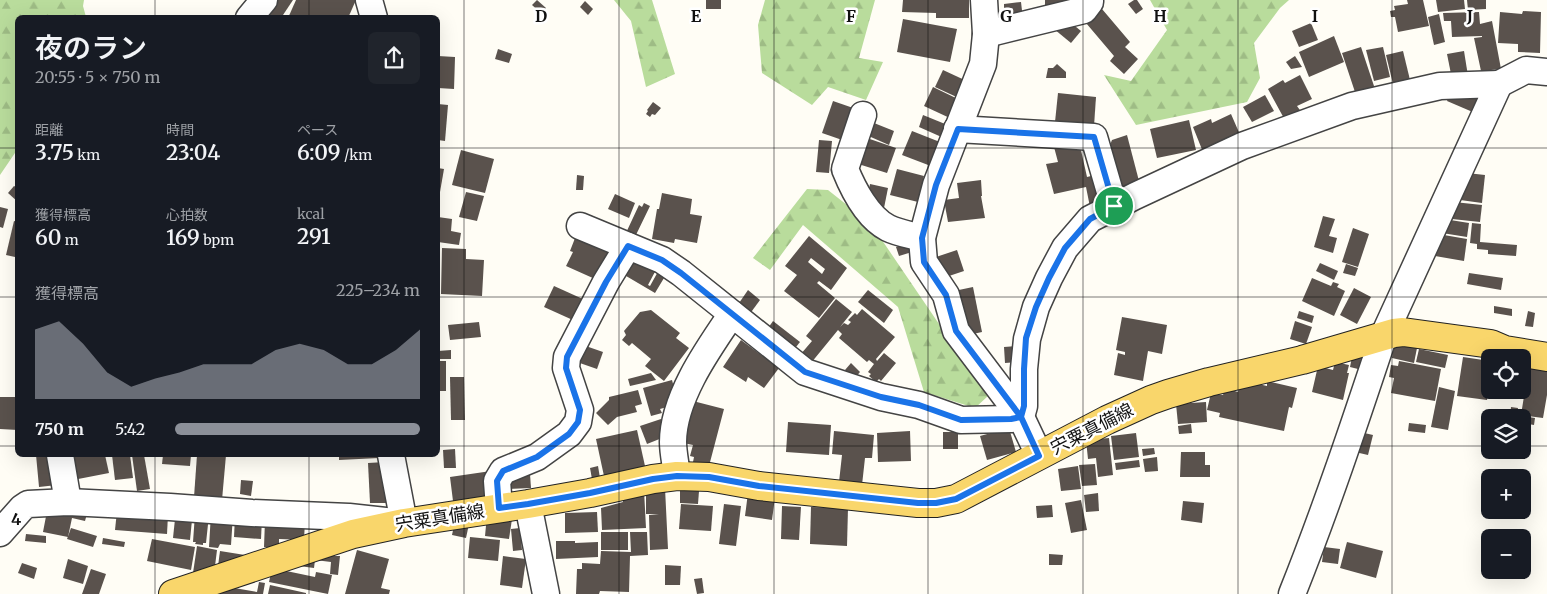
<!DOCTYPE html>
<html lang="ja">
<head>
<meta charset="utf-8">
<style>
  :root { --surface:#171b24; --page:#20242c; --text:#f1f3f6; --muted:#9ea1a6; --accent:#8c9099 }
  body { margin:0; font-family:Merriweather,"Noto Sans JP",serif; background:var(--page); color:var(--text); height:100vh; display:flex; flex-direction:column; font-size:19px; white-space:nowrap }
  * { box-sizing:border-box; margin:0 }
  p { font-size:16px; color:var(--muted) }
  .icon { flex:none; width:28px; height:28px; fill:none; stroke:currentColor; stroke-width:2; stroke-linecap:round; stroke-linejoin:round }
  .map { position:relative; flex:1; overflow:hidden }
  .sheet { position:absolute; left:15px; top:15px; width:425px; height:442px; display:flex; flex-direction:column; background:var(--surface); border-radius:8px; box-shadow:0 5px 20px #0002 }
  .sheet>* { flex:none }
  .buttons { position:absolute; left:1481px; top:349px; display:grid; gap:10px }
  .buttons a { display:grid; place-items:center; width:50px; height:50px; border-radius:8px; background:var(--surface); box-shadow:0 5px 20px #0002; font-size:25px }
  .pin { position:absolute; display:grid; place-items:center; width:42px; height:42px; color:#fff; margin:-21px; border:2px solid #fff; border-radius:50%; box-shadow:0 1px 5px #0007 }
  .round { display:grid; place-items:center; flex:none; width:52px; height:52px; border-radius:8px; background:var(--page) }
  .summary { display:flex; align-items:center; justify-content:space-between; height:85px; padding:0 20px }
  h1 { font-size:28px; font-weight:600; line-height:38px }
  .metrics { display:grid; grid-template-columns:repeat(3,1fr); gap:8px; height:85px; padding:5px 20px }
  .metrics div { display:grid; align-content:center }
  .metrics b { font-size:21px; font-weight:600 }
  .metrics small { font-size:14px; font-weight:400 }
  .metrics p { font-size:14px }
  .chart { height:140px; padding:10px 20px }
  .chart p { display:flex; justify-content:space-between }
  .chart svg { width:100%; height:90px; margin-top:5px; fill:var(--accent); opacity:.7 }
  ul { padding:0 20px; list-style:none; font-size:16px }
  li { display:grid; grid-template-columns:80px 60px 1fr; align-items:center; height:38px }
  li i { height:12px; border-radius:6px; background:var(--accent) }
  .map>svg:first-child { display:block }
</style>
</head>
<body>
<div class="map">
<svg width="1547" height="594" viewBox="0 0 1547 594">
  <defs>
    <pattern id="forest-firs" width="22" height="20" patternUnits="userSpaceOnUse" patternTransform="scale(1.25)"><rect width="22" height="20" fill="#b9dc9c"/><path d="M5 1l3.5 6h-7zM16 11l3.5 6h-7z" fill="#9ebc85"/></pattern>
  </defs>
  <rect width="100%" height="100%" fill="#fffdf5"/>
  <!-- forest -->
  <g fill="url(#forest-firs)">
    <path d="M0 0H84L83 6 86 17 18 18 17 150 0 175Z"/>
    <path d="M614 0H652L675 74 646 87 631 21Z"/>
    <path d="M765 0H875L859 58 883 62 866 100 828 87 812 105 762 73 758 25Z"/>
    <path d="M1150 0H1289L1280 8 1254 43 1260 78 1247 102 1136 125 1104 75 1131 81 1167 30Z"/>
    <path d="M807 189 828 190 871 224 988 396 975 408 924 392 898 307 803 225 770 270 753 258Z"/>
  </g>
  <!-- building -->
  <g fill="#5a524d" fill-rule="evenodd">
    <path d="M276 0H293L281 18H263Z"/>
    <path d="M296 0H356L348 18H288Z"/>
    <path d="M537 0 546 8 541 13 532 5Z"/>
    <rect x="706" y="0" width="15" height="9"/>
    <path d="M903 0H969V18H936V13L902 12Z"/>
    <path d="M1045 0H1067L1068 8 1045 9Z"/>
    <path d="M1134 0H1137L1143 9 1136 14 1128 4Z"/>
    <path d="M1407 0H1423L1429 26 1398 32 1395 17H1391L1390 11 1395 10 1394 6 1408 4Z"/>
    <path d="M1436 0H1464L1465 9 1438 12Z"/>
    <path d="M1467 0H1486V9L1468 10Z"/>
    <path d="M585 1 593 9 588 15 580 7Z"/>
    <path d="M1021 2 1023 19 1002 22 1001 13 1004 12V4Z"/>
    <path d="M1102 9 1130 42 1125 47 1138 59 1124 74 1110 61 1114 56 1086 23Z"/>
    <path d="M1523 11 1541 12 1540 53 1518 52V44L1498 43 1500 12 1522 14Z"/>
    <path d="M1479 12 1480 24 1492 21 1501 69 1481 71 1474 38 1482 37V36L1452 37 1451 21H1444L1443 13Z"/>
    <path d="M1439 14 1445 42 1434 45 1428 17Z"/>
    <path d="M1064 17 1081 31 1071 43 1054 29Z"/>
    <path d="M903 19 957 29 950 62 897 52Z"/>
    <path d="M1311 23 1318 40 1299 47 1292 31Z"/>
    <path d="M1334 36 1344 62 1309 77 1299 52Z"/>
    <path d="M1361 47 1375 89 1356 95 1342 53Z"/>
    <path d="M1383 47 1390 77 1374 81 1366 50Z"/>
    <path d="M498 49 512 54 509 63 495 59Z"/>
    <path d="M1403 51 1410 80 1393 84 1386 55Z"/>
    <path d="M1464 51 1468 76 1452 79 1447 54Z"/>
    <path d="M438 56 455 57 454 89 438 88Z"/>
    <path d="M1295 56 1302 67 1291 69 1286 62Z"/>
    <path d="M1057 64 1066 72V78H1046L1048 68H1053Z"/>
    <path d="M943 70 971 83 963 100 935 87Z"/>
    <path d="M1300 75 1312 99 1297 106 1302 113 1286 122 1268 89 1283 80 1285 83Z"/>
    <path d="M1453 86 1481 98 1475 113 1447 101Z"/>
    <path d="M933 87 962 101 954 120 924 106Z"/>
    <path d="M1058 93 1096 97 1094 126 1055 122Z"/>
    <path d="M1265 95 1274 111 1252 122 1243 107Z"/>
    <path d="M833 101 859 110 848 142 822 133Z"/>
    <path d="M653 102 661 108 655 115 652 114 650 117 646 114 648 111 647 110Z"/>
    <path d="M438 104 448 105 445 141 438 140Z"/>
    <path d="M1231 114 1241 137 1205 157 1193 127 1211 119 1212 123Z"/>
    <path d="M923 115 950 126 946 139 919 127Z"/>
    <path d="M1189 120 1196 150 1157 158 1150 129Z"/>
    <path d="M869 121 894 131 889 145 864 134Z"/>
    <path d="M912 131 945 144 936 168 902 155Z"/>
    <path d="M1127 135 1139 181 1118 189 1107 152 1112 140Z"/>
    <path d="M864 137 896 148 887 173 855 163Z"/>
    <path d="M819 140 832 141 829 173 816 172Z"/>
    <path d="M1079 141 1087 177 1103 173 1109 202 1090 207 1086 187 1054 194 1046 164 1058 162 1054 147Z"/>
    <path d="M461 150 494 159 485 193 452 185Z"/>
    <path d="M438 168 444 169 440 192H438Z"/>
    <path d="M897 169 924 176 918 202 890 195Z"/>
    <path d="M1467 173 1485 175 1482 203 1453 199Z"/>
    <path d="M577 175 584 176 583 190H576Z"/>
    <path d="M981 180 982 196H981L985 218 948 222 944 200 959 198 957 183Z"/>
    <path d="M870 184 888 188 884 208 866 205Z"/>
    <path d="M14 186 18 188V202L8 193Z"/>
    <path d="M466 192 484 196 477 221 459 217Z"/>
    <path d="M662 193 692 199 690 214 702 216 697 243 675 239 674 243 652 239 657 209H659Z"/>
    <path d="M615 194 635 203 629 218 608 209Z"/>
    <path d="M1454 202 1482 205 1480 222 1452 219Z"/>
    <path d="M644 203 650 206 634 239 625 235 639 205 642 207Z"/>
    <path d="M0 207 8 209 3 228 0 227Z"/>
    <path d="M1323 216 1335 219 1329 236 1337 238 1333 253 1314 247Z"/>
    <path d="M438 217 452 219 451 231 461 233 459 245 438 242Z"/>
    <path d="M1444 219 1469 223 1467 237 1442 233Z"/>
    <path d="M14 221 18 222V246L15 257 6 255Z"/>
    <path d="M1472 223 1481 224 1480 242 1517 245 1516 256 1488 254V250L1477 249V244L1470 243Z"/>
    <path d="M1353 228 1369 234 1358 267 1342 262Z"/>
    <path d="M577 233 612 249 595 279 566 266 573 252 570 251Z"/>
    <path d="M1438 234 1467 239 1464 261 1435 256Z"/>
    <path d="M809 236 847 268 831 290 819 281 817 283 835 298 819 318 784 291 797 275 785 266ZM811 258 825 269 822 274 808 262Z"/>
    <path d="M909 242 912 252 899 256 896 247Z"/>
    <path d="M442 248 466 249V259L484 260 482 296 441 294Z"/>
    <path d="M957 250 964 271 943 278 936 257Z"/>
    <path d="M636 254 658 266 648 285 650 286 660 268 667 273 655 293 621 273Z"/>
    <path d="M1320 263 1338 271 1334 280 1316 271Z"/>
    <path d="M1346 264 1358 268 1355 276 1343 273Z"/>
    <path d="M1469 273 1503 278 1501 290 1467 284Z"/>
    <path d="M1312 278 1331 286 1333 282 1339 284 1337 287 1345 291 1334 316 1302 301Z"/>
    <path d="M554 286 585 300 575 321 544 307Z"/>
    <path d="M973 287 982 332 964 336 954 291Z"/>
    <path d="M1354 288 1371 297 1357 324 1340 315Z"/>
    <path d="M748 290 760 300 749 315 737 306Z"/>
    <path d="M868 290 893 310 884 323 858 302Z"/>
    <path d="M836 299 852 312 840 327 844 323 848 325 851 322 848 320 855 313 857 315 862 309 895 337 876 359 877 361 884 353 896 363 881 381 879 379 876 382 869 376 871 374 868 372 874 364 869 360 867 362 839 338 842 334 838 330 811 363 800 355 812 341 806 336Z"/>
    <path d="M1494 306 1512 309V316L1494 313Z"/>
    <path d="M651 310 680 333 676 338 689 348 664 381 645 366 651 359 632 343 629 346 622 340 626 335 624 331 640 312Z"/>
    <path d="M1299 311 1314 316 1312 323 1297 318Z"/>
    <path d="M1528 311 1535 313 1533 327 1525 326Z"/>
    <path d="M1122 317 1167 325 1162 354 1148 351 1143 381 1114 375 1118 353 1125 355V352L1116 350Z"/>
    <path d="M773 321 800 342 792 352 766 331Z"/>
    <path d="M1295 321 1312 327 1306 344 1290 339Z"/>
    <path d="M479 322 481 337 450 340 448 325Z"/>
    <path d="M741 340 779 368 764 388 748 377 746 382 723 367Z"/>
    <path d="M580 344 603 352 597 369 574 361Z"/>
    <path d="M1394 344 1417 348 1414 363 1392 358Z"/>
    <path d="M1017 346 1018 362 1005 363 1004 347Z"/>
    <path d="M1360 348 1376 353 1370 372 1350 367 1352 357 1368 361 1357 358Z"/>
    <path d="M1419 349 1448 355 1445 368 1416 362Z"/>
    <path d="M451 350V359H438V351Z"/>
    <path d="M1463 357 1490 361V381L1487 400 1457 396Z"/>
    <path d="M1522 357 1547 361V395L1543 418 1521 415 1525 390H1522Z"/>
    <rect x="438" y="361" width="8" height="30"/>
    <path d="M1399 361 1441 369 1435 401 1391 393 1394 378 1389 377 1391 365 1398 366Z"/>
    <path d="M1335 362 1349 365 1347 373H1349L1343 400 1312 392 1318 366 1333 370Z"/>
    <path d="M851 363 860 372 854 379 845 370Z"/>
    <path d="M651 373 656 380 630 386 628 379Z"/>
    <path d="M450 377H464L465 420H451Z"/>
    <path d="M672 380 676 395 674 405 660 409 662 413 651 416 643 388Z"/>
    <path d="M1246 381 1267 386V381L1297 388 1292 408 1289 407 1284 431 1219 417 1220 413 1207 410 1211 393 1223 395 1225 388 1238 392 1239 386Z"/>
    <path d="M1439 387 1455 391 1448 430 1431 427Z"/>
    <path d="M638 390 642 404 635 406 637 412 617 417 608 425 596 413 609 400V397Z"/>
    <path d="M0 397H18V430L0 429Z"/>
    <path d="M689 400 724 409 709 466 693 462 694 457 690 456 693 445 678 442Z"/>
    <path d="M1206 402 1207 422 1178 424 1176 404Z"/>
    <path d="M1511 407 1518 408 1517 418H1510Z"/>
    <path d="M1523 416 1535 418 1534 425 1522 423Z"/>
    <path d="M661 419 667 436 647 444 640 426Z"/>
    <path d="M788 422 831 425 829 455 786 452Z"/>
    <path d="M1409 423 1426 425 1425 433 1408 431Z"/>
    <path d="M1191 424 1192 433 1179 434 1178 426Z"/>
    <path d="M1009 428 1016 452 987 460 980 436Z"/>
    <path d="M637 430 645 466 604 476 596 439Z"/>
    <path d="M834 431 874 435 872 458H865L862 485 839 482 842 455 832 454Z"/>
    <path d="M910 431 911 461 878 462 877 433Z"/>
    <rect x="943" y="432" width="15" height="17"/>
    <path d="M1360 432 1373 435 1368 455 1355 452Z"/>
    <path d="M1136 433 1139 457 1114 460 1111 436Z"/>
    <path d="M1109 438 1113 475 1098 477 1096 458 1088 459 1086 440Z"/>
    <path d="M1154 448 1155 454 1143 456 1142 449Z"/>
    <path d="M455 449 456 468H444L443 450Z"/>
    <path d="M1181 452H1205V465H1210V477H1180Z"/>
    <path d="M36 455H54L57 485 39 487Z"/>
    <path d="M68 455H105L109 473 73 480Z"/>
    <path d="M112 455H130L133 478 115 480Z"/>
    <path d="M132 455H144L150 489 137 491Z"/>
    <path d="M163 455H191L190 466 162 464Z"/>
    <path d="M197 455H226L222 500 194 497Z"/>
    <path d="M339 455H379V458L339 460Z"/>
    <path d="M1157 457 1158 471 1145 472 1143 459Z"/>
    <path d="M1139 460 1140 467 1116 470 1115 463Z"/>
    <path d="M385 462 387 503H370L368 463Z"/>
    <path d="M1095 464 1097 485 1082 486 1079 465Z"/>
    <path d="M598 466 600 478 592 479 590 468Z"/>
    <path d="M1078 466 1081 489 1061 491 1058 469Z"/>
    <path d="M491 471 494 495 453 501 450 477Z"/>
    <path d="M507 474H530L531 488 508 489Z"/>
    <path d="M241 480 253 481 251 496 240 494Z"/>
    <path d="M665 488 668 549 650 550 649 515 659 514H646V489Z"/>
    <path d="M644 490 646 528 602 530 601 508 623 502V492Z"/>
    <path d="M680 490 699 491 698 504 680 503Z"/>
    <path d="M748 493 775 497 772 520 745 516Z"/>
    <path d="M1098 493 1099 511 1086 512 1084 495Z"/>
    <path d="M1081 500 1087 530 1071 533 1065 503Z"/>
    <path d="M1183 501 1204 503 1202 523 1181 520Z"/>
    <path d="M681 504 713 506 711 531 679 529Z"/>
    <path d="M724 504 741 506 736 546 719 544Z"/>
    <path d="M1052 505 1053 517 1037 518 1036 506Z"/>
    <path d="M48 506 88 510 85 521 72 518 68 537 43 532Z"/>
    <path d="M782 506 801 507 799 540 781 539Z"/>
    <path d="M811 507 848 508 847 546 810 544Z"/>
    <path d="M117 511 168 515 167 534 115 530Z"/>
    <path d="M597 512 598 532 565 533V513Z"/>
    <path d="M211 513 233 515 231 545 220 544 218 548 209 547Z"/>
    <path d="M195 514 209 515 206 543H203V545L195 544 196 542H193Z"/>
    <path d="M487 515 512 519 509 539 485 536Z"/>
    <path d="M235 516 262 518 261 539 234 537Z"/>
    <path d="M175 519 192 520 190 540 173 538Z"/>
    <path d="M265 520 305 521 304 540 279 539V548L264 547Z"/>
    <path d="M455 521 469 524 466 538 452 535Z"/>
    <path d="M71 528 97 536 93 547 67 539Z"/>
    <path d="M520 528 522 550 513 551 511 529Z"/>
    <rect x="601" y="532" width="27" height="18"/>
    <path d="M630 532H647L648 555 630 556 629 592 600 591 599 594H576L577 569H582V563L600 564 601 551 631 552Z"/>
    <path d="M26 534 46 536V543L25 541Z"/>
    <path d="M470 537 500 540 498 561 468 558Z"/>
    <path d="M103 538 125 542 124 547 102 544Z"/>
    <path d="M152 539 195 547 191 570 147 561Z"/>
    <path d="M556 541H575V543L598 542V557L556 559Z"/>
    <path d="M1347 542 1383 551 1376 578 1340 568Z"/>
    <path d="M197 546 217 550 215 566 193 573Z"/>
    <path d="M1324 547 1340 549 1338 564 1322 562Z"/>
    <path d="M357 550 389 559 381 588 390 590 389 594H345Z"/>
    <path d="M220 551 245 555 218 566Z"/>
    <path d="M1049 554 1063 555 1062 565H1049Z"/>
    <path d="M302 556H340L338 575 330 574 331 562 315 560 314 568 299 566Z"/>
    <path d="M503 556 526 559 522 588 500 585Z"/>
    <path d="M68 559 88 566 83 584 63 578Z"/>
    <path d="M22 563 37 568 34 579 18 573Z"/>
    <path d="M665 565 681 566 680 585H665Z"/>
    <path d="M272 568 315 577 316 572 332 575 328 594 269 582Z"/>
    <path d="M91 569 106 574 99 594H82Z"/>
    <path d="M702 578 704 593 697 594 694 579Z"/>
    <path d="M259 582 265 583 263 594H216L217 585 257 592Z"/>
    <path d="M270 585 306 593V594H268Z"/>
  </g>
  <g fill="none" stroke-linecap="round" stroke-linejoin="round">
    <!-- minor casing -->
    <g stroke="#444" stroke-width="29">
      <g id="minor">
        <path d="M369 0 374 18"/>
        <path d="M984 0 986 34 983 64 936 185 922 238 924 262 946 295 956 331 1021 417 1039 455"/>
        <path d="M249 18 264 0"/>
        <path d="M986 34 1084 10 1090 2V0"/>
        <path d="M1499 84 1526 70 1547 72"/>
        <path d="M863 115 845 169C853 189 868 218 888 228 898 233 911 235 922 238"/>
        <path d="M957 129 1094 137 1114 206"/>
        <path d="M580 226 662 260 681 273 805 372 881 397 919 405 961 420 1011 419 1021 417"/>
        <path d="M1021 417 1024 406V369L1027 339 1036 307 1049 278 1065 248 1090 219 1135 196 1242 146 1352 106 1440 86 1499 84 1384 335C1355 422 1326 509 1292 594"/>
        <path d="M60 455 68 502"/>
        <path d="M677 476C676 465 673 453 673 442 673 398 708 349 732 314"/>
        <path d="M528 504 546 594"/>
        <path d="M499 508 497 481 503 471 537 457 569 434 578 422 580 410 566 368 567 357 606 282 628 246"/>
        <path d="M0 533 22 508 28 504 68 502 170 507 252 513 349 517 404 523 391 455"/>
      </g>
    </g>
    <!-- major casing -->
    <g stroke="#222" stroke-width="30">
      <path id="major" d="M173 594 353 534 404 523 528 504 590 493 653 479 677 476 709 477 759 486 918 503H936L956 499 1107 420 1151 400 1168 394 1209 382 1302 360 1394 333 1403 332 1491 344 1505 350 1547 357"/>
    </g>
    <!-- minor -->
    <use href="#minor" stroke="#fff" stroke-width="26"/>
    <!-- major -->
    <use href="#major" stroke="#f9d66b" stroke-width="28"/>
  </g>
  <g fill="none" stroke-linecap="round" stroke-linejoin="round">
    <!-- route casing -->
    <g stroke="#fff" stroke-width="10">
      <path id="route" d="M1114 206 1090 219 1065 248 1049 278 1036 307 1026 338 1024 369V406L1021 417 1011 419 961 420 919 405 881 397 805 372 681 273 662 260 628 246 606 282 567 357 566 368 580 410 578 422 569 434 537 457 503 471 497 481 499 508 528 504 590 493 653 479 677 476 709 477 759 486 918 503H936L956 499 1039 456 1021 417 956 331 946 295 924 262 922 238 936 185 958 129 1094 137 1114 206"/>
    </g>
    <!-- route -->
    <use href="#route" stroke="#1a73e8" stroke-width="6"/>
  </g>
  <!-- grid -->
  <path fill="none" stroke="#111" stroke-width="1" stroke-opacity="0.55" d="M155 0V18M309 0V18M464 0V594M619 0V594M774 0V594M928 0V594M1083 0V594M1238 0V594M1392 0V594M0 148H18M438 148H1547M0 297H18M438 297H1547M0 446H18M438 446H1490M1522 446H1547M155 455V594M309 455V594"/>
  <g text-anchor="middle" stroke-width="5" stroke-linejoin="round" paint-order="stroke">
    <!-- street labels -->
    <g font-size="18" fill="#111" stroke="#fff">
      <text transform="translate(1092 429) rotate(-27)" y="6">宍粟真備線</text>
      <text transform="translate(440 518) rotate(-9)" y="6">宍粟真備線</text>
    </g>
  </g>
  <g font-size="16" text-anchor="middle" font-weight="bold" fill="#111" stroke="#fff" stroke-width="5" stroke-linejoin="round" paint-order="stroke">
    <text x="541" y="22">D</text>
    <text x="696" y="22">E</text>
    <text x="851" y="22">F</text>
    <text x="1006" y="22">G</text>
    <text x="1160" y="22">H</text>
    <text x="1315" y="22">I</text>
    <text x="1470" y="22">J</text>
    <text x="16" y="525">4</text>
  </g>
</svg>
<div class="buttons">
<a><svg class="icon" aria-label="locate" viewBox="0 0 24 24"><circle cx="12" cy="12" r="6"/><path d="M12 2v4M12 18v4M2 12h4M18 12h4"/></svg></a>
<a><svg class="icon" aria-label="layers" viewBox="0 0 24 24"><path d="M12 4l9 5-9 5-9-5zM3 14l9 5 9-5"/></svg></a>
<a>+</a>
<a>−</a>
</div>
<div class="pin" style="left:1114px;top:206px;background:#1e9e55"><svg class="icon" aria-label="arrive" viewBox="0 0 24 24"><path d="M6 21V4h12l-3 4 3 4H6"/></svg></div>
<section class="sheet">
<div class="summary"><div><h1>夜のラン</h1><p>20:55 · 5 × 750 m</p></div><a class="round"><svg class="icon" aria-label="share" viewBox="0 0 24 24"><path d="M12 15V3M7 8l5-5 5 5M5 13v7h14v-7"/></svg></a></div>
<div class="metrics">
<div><p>距離</p><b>3.75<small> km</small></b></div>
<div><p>時間</p><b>23:04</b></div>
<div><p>ペース</p><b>6:09<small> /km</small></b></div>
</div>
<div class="metrics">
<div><p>獲得標高</p><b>60<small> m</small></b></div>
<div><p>心拍数</p><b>169<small> bpm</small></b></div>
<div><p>kcal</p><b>291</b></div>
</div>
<div class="chart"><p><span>獲得標高</span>225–234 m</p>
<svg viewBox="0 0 160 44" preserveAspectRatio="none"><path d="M0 44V10L10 6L20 17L30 31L40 38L50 34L60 31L70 27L80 27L90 27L100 20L110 17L120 20L130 27L140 27L150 20L160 10V44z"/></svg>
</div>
<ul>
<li><b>750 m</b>5:42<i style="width:100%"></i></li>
</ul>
</section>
</div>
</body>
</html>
